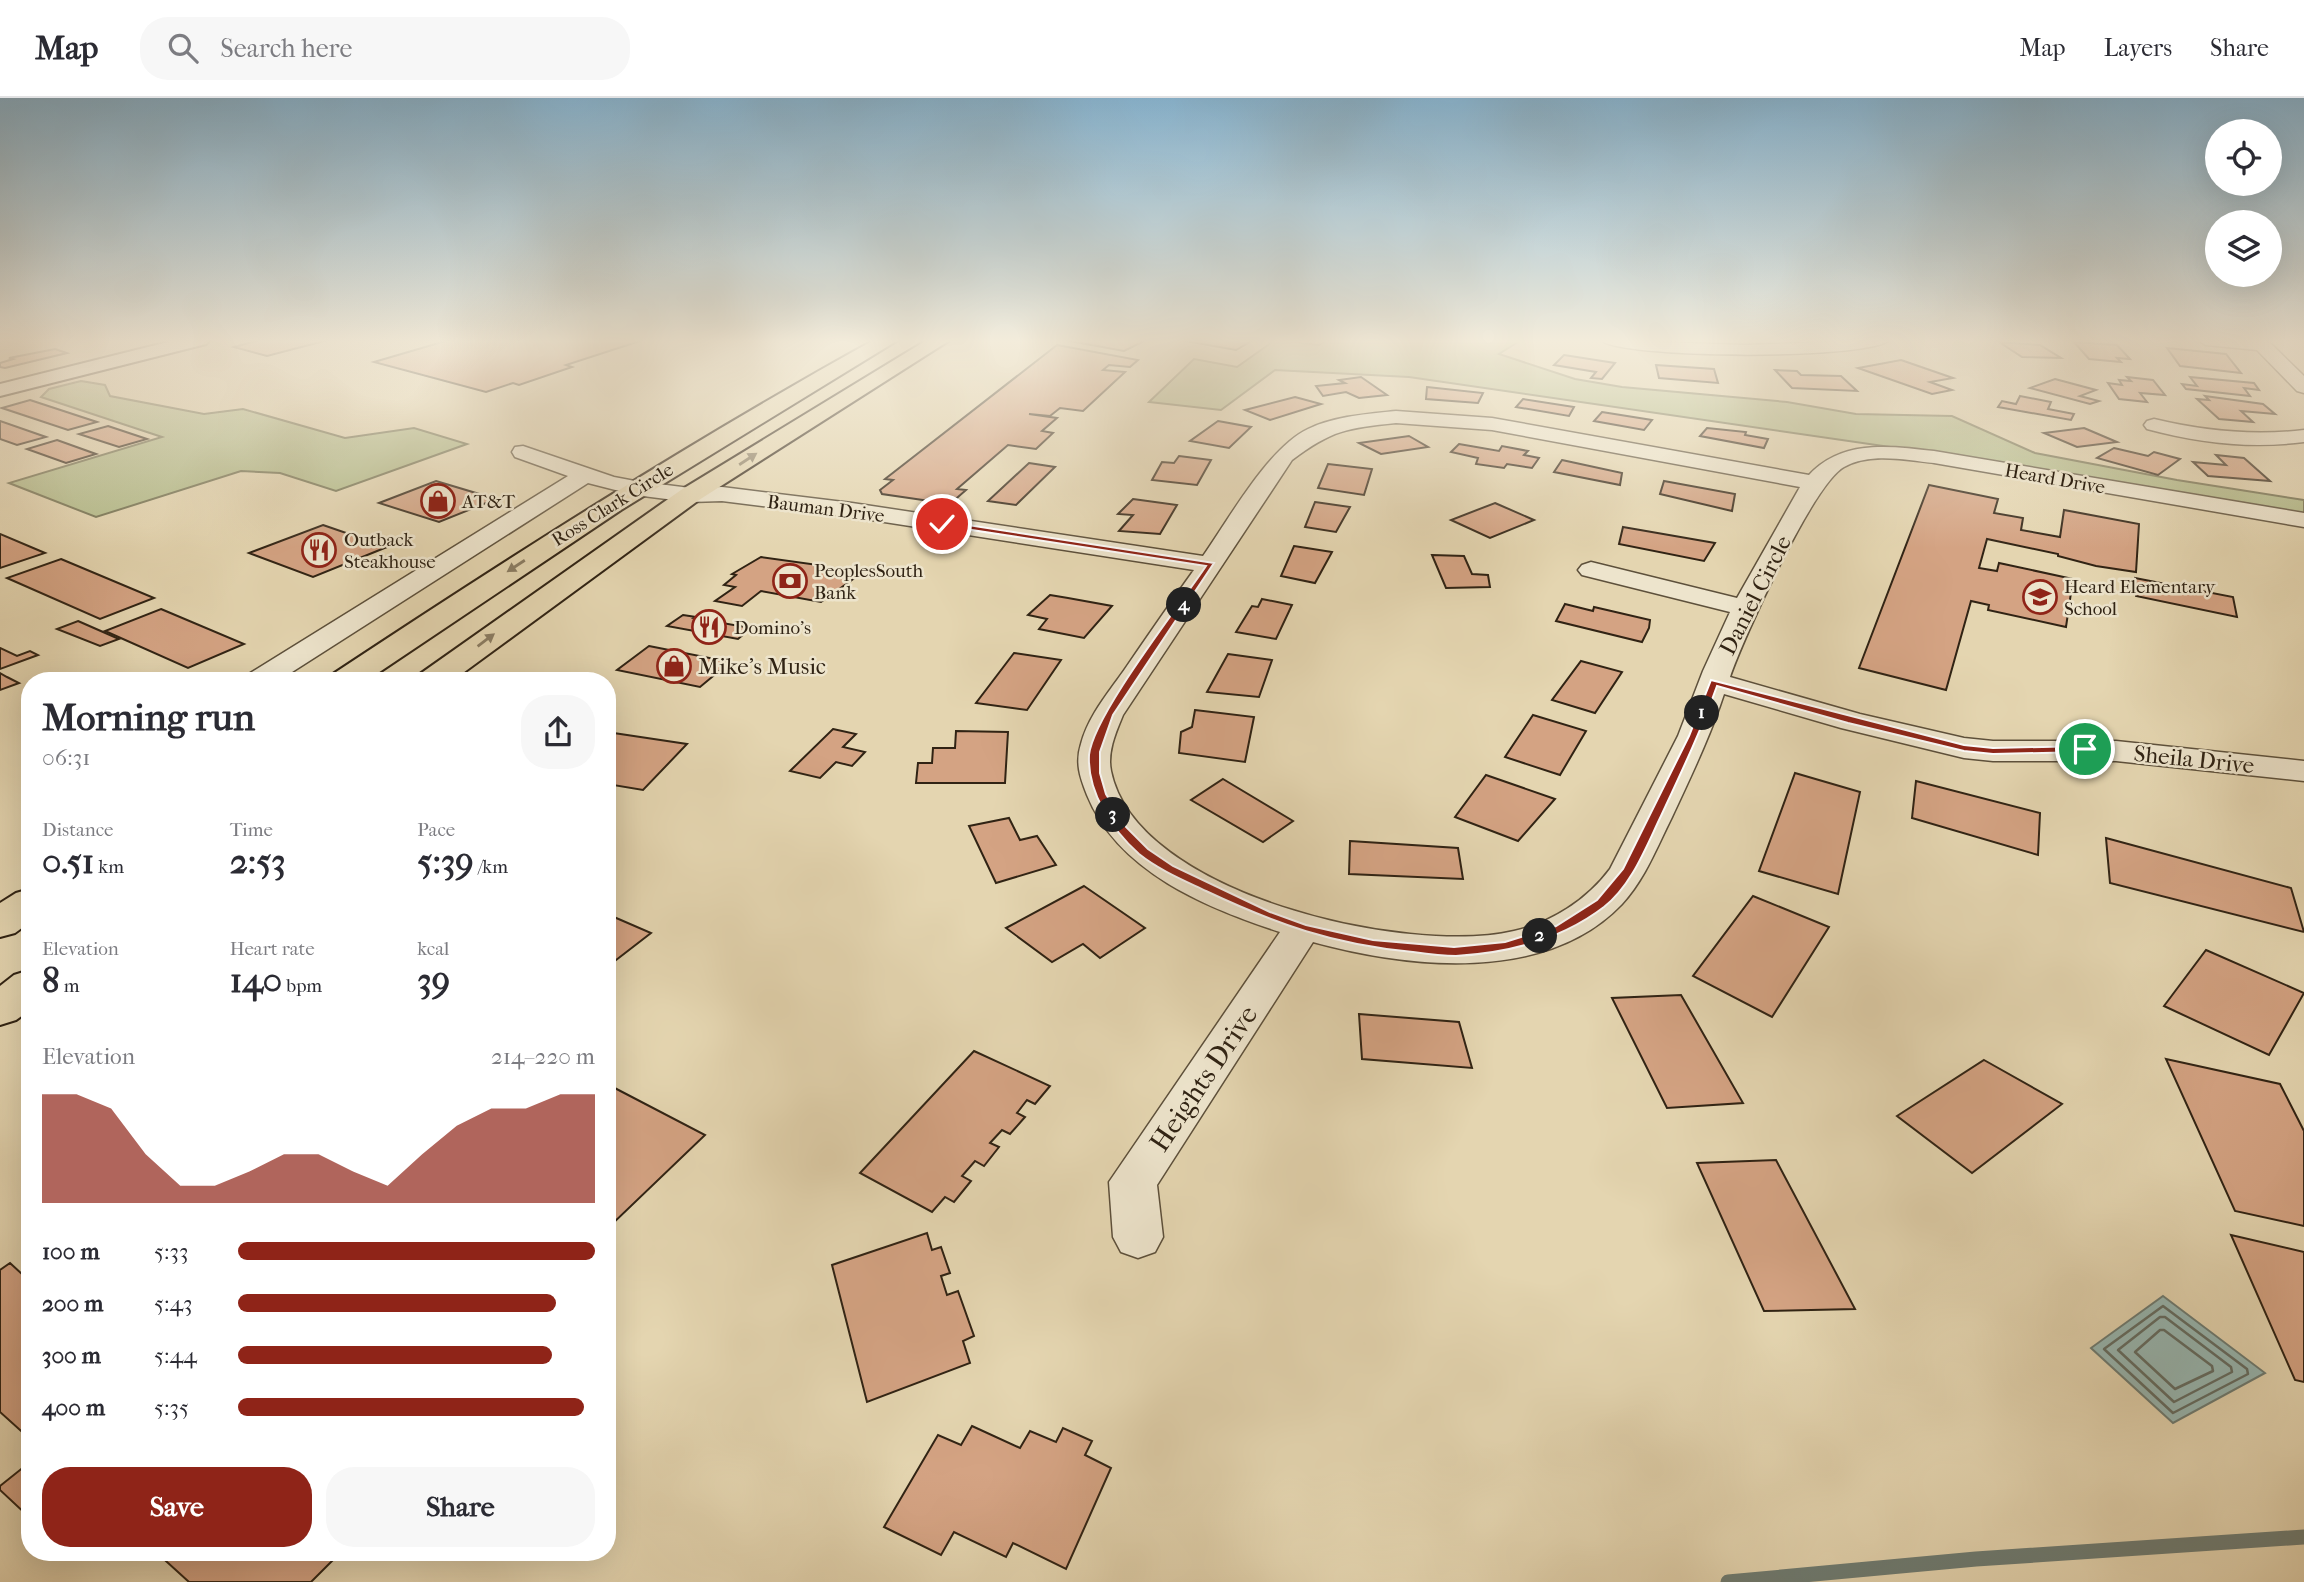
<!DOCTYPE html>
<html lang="en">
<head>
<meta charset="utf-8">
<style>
  :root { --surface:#fff; --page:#f7f7f7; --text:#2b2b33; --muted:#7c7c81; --line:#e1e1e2; --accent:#8f2418 }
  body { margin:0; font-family:"IM FELL French Canon",serif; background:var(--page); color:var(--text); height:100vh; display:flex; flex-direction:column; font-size:26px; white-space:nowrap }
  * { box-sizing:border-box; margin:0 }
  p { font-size:23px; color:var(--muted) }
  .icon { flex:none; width:38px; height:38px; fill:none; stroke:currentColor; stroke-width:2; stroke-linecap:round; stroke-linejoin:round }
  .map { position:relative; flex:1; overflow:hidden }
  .drawer { position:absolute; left:21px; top:574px; width:595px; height:889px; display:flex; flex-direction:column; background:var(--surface); border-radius:28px; box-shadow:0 7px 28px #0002 }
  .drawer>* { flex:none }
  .tools { position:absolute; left:2205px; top:21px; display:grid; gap:14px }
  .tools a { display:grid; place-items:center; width:77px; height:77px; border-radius:50%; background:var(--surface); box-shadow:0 7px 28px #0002; font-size:35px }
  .pin { position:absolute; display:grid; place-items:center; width:60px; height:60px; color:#fff; margin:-30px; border:4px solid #fff; border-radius:50%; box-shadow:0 2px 7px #0007 }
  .km { position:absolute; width:35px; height:35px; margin:-18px; border-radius:50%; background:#222; color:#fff; font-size:19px; line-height:35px; text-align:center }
  .round { display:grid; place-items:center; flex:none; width:74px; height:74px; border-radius:28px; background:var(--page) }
  .summary { display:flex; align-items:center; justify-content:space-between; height:119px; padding:0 21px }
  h1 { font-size:38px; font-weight:800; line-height:52px }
  .figures { display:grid; grid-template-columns:repeat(3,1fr); gap:10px; height:119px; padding:7px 21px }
  .figures div { display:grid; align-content:center }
  .figures b { font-size:35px; font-weight:800 }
  .figures small { font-size:19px; font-weight:400 }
  .figures p { font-size:19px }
  .chart { height:196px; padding:14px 21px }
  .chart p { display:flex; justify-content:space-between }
  .chart svg { width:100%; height:126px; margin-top:7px; fill:var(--accent); opacity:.7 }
  .button { display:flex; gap:14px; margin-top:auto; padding:14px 21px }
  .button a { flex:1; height:80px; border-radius:28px; background:var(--accent); color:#fff; font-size:28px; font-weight:800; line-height:80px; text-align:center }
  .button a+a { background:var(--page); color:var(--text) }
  ul { padding:0 21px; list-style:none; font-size:23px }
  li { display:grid; grid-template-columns:112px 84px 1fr; align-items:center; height:52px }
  li i { height:18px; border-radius:9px; background:var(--accent) }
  header { display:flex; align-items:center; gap:42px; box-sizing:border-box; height:98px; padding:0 35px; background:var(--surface); border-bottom:2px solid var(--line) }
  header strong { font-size:33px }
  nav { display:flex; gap:38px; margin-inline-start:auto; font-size:24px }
  .search { width:490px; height:63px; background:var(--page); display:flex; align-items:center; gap:18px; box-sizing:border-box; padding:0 24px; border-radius:28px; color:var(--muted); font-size:26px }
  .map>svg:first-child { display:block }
</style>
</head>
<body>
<header>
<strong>Map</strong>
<div class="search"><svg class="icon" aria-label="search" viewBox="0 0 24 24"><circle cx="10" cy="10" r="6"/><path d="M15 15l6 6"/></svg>Search here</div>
<nav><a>Map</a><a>Layers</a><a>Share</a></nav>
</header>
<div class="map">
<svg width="2304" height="1484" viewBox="0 0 2304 1484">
  <rect width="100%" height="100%" fill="#e4d5b0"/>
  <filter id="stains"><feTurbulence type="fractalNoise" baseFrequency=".00286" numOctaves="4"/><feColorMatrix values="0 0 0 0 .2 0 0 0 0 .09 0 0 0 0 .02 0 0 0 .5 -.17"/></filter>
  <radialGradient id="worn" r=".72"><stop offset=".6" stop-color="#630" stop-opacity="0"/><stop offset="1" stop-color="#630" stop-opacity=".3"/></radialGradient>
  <!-- green -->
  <g fill="#b4bd8b" stroke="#727050" stroke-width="2">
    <path d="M1275 242 1319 247 1327 242H1521L1499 256 1575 281 1622 289 1787 304 1856 316 1952 318 2035 355 2177 382 2304 402V417L1959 359 1409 279 1275 272 1221 312 1149 304 1194 261 1237 269Z"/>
    <path d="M81 283 105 287 110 298 204 316 243 311 345 340 414 330 467 346 336 393 280 375 241 373 96 419 9 385 162 339 41 299 49 291Z"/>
  </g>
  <!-- water -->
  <path fill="#97b7b2" stroke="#6e7c73" stroke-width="2" d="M2163 1198 2265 1275 2173 1325 2091 1250Z"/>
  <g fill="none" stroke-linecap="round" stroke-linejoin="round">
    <!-- shore -->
    <g stroke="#646d63" stroke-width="2.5">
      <path d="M2163 1208 2247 1271 2248 1276 2173 1315 2104 1251Z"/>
      <path d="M2160 1219H2165L2231 1269 2232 1274 2174 1304 2118 1252Z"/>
      <path d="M2160 1232H2164L2212 1268 2213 1273 2175 1291 2135 1254Z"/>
    </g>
    <!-- stream -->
    <path stroke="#6e7c73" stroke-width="15" d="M1728 1484 1976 1461 2304 1439"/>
  </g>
  <!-- building -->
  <g fill="#d4a383" stroke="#302314" stroke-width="2">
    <path d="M260 242H328L267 258 234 249Z"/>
    <path d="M449 242H643L566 267 572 269 519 287 513 285 486 294 374 264Z"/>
    <path d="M1072 242H1146L1124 253 1070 243Z"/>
    <path d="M1180 242H1253L1236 252Z"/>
    <path d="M1999 244 2040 247 2061 260 2022 259Z"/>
    <path d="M2074 244 2117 247 2130 261 2117 260 2121 264 2089 261Z"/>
    <path d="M1057 247 1138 262 1130 269 1109 267 1103 272 1125 274 1083 313 1060 310 1050 318 1029 316 1057 320 1042 333 1053 335 1036 351 1008 347 957 391 966 392 950 406 882 396 880 392 893 382 885 381Z"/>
    <path d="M2167 250 2226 256 2241 275 2180 268Z"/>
    <path d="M55 251 67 255 5 270 0 269V265L13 261 9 260Z"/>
    <path d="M1564 257 1615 265 1602 281 1591 280 1596 274 1554 267Z"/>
    <path d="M1901 262 1953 280 1930 284 1952 292 1932 296 1858 270Z"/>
    <path d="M1656 267 1714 271 1718 285 1659 280Z"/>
    <path d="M1775 272 1797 273 1801 277 1841 278 1857 293 1792 290Z"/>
    <path d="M1361 279 1387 297 1359 300 1346 294 1323 298 1316 288 1345 285 1339 282Z"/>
    <path d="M2127 279 2153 282 2165 297 2140 295 2147 304 2119 301 2108 285 2122 287 2119 282 2131 283Z"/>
    <path d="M2190 279 2254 285 2259 292 2244 290 2250 298 2186 291 2182 286 2197 288Z"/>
    <path d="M2055 281 2096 292 2080 298 2099 303 2090 306 2030 290Z"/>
    <path d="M1427 289 1483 295 1478 305 1426 301Z"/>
    <path d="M2020 298 2051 304 2048 311 2074 316 2071 322 1998 309 2002 303 2016 306Z"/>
    <path d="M2205 298 2263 306 2275 316 2241 313 2253 324 2219 321 2197 301 2209 302Z"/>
    <path d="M1295 299 1321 306 1270 322 1245 312Z"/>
    <path d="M1523 301 1574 309 1569 318 1516 309Z"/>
    <path d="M30 302 97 324 68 332 2 310Z"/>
    <path d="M1602 314 1652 322 1644 332 1594 323Z"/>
    <path d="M0 323 46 339 17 347 0 341Z"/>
    <path d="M1218 323 1251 329 1229 350 1190 343Z"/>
    <path d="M108 328 147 341 119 349 79 336Z"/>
    <path d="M1707 330 1746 334 1745 337 1768 341 1764 350 1700 338Z"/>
    <path d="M2084 330 2117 344 2077 349 2044 335Z"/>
    <path d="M1409 338 1428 349 1381 356 1359 345Z"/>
    <path d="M57 342 96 356 66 365 27 351Z"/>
    <path d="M1459 346 1499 353 1502 348 1528 353 1524 357 1539 360 1532 370 1507 366 1504 370 1476 366 1478 360 1451 354Z"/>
    <path d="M2114 350 2148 358 2154 354 2180 361 2158 377 2097 360Z"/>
    <path d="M2216 357 2244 360 2270 383 2208 378 2193 364 2226 367Z"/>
    <path d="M1179 358 1211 362 1197 387 1152 382 1162 364 1174 365Z"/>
    <path d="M1562 362 1622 375 1620 387 1554 374Z"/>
    <path d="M1029 365 1055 369 1016 407 988 403Z"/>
    <path d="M1328 366 1372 371 1364 397 1318 390Z"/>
    <path d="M436 383 496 401 439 424 379 405Z"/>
    <path d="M1664 383 1735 396 1732 413 1660 396Z"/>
    <path d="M1929 387 1998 401 1994 415 2023 420 2021 432 2060 439 2064 412 2139 426 2136 474 2096 468 2058 458V456L1987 441 1979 470 1997 473 1999 465 2073 481 2066 529 1988 512 1989 507 1971 503 1946 592 1859 570Z"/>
    <path d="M1133 401 1177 407 1160 436 1119 433 1133 417 1118 416Z"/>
    <path d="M1315 404 1350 409 1336 434 1305 429Z"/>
    <path d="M1495 405 1534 422 1490 440 1451 422Z"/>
    <path d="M323 427 387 449 313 479 249 455Z"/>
    <path d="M1623 429 1715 445 1704 463 1619 446Z"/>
    <path d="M0 436 45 455 0 470Z"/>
    <path d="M1294 448 1332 454 1315 485 1281 478Z"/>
    <path d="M1432 457 1464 458 1472 476 1488 477 1490 489 1446 490Z"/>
    <path d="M761 459 818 467 816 468 856 475V479L821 504 761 493 742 508 715 503 735 489 724 487 736 477 732 476Z"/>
    <path d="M61 461 154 500 100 521 7 480Z"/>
    <path d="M2135 480 2233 499 2237 519 2136 498Z"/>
    <path d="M1050 497 1068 500 1112 508 1084 540 1039 531 1047 521 1028 517Z"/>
    <path d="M1262 501 1292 507 1276 541 1236 534 1252 508 1258 509Z"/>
    <path d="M1565 506 1593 513 1594 509 1650 522 1649 530 1642 544 1556 523Z"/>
    <path d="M161 511 244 546 188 570 105 533Z"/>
    <path d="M683 517 696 519 694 520 751 530 738 541 667 528Z"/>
    <path d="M78 523 119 541 100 548 57 531Z"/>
    <path d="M649 548 730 564 700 589 617 572Z"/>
    <path d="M0 550 17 558 30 553 38 557 0 571Z"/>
    <path d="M1014 555 1061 562 1027 612 976 605Z"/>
    <path d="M1228 556 1272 562 1259 599 1207 594Z"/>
    <path d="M1581 563 1622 574 1595 615 1552 602Z"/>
    <path d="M0 575 7 579 19 585 0 592Z"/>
    <path d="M1195 612 1254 619 1245 664 1179 655 1181 634 1192 629Z"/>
    <path d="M1533 617 1586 633 1560 677 1505 659Z"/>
    <path d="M833 631 856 636 843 649 865 654 852 668 836 664 820 680 790 673Z"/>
    <path d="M956 633 1008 634 1005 685H916L918 665H932L933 650H955Z"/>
    <path d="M607 634 687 646 643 692 607 686Z"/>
    <path d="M1795 675 1860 694 1838 796 1759 773Z"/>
    <path d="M1486 677 1555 701 1518 743 1455 719Z"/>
    <path d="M1223 681 1293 723 1263 744 1191 702Z"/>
    <path d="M1916 683 2040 715 2038 757 1912 720Z"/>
    <path d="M1009 720 1020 742 1037 738 1056 767 996 785 969 728Z"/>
    <path d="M2106 740 2291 790 2304 834 2110 785Z"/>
    <path d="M1350 743 1458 750 1463 781 1349 776Z"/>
    <path d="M1084 788 1145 830 1100 860 1083 846 1052 864 1006 830Z"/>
    <path d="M1753 798 1829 829 1772 919 1693 878Z"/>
    <path d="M607 816 651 835 607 869Z"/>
    <path d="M2206 852 2304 895 2269 957 2164 908Z"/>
    <path d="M1681 897 1743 1005 1667 1010 1612 900Z"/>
    <path d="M1359 916 1459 924 1472 970 1362 961Z"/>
    <path d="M974 953 1050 988 1035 1006 1027 1002 1017 1015 1025 1019 1010 1036 1002 1032 990 1045 999 1049 984 1068 975 1063 962 1078 971 1083 954 1104 945 1099 932 1114 860 1075Z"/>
    <path d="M2166 961 2280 986 2304 1033V1128L2235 1113Z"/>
    <path d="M1984 962 2062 1006 1972 1075 1897 1018Z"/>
    <path d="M607 986 705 1037 607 1131Z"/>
    <path d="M1776 1062 1855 1211 1764 1213 1697 1065Z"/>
    <path d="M927 1135 932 1152 941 1149 950 1175 941 1178 947 1197 958 1193 974 1238 963 1243 970 1265 867 1304 832 1167Z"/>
    <path d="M2231 1137 2304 1154V1284L2295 1282Z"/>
    <path d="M10 1165 23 1177 30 1172V1341L0 1314V1172Z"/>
    <path d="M972 1328 1020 1350 1030 1333 1056 1344 1063 1330 1092 1343 1085 1357 1111 1370 1066 1471 1013 1445 1006 1459 954 1434 941 1457 884 1429 938 1337 961 1347Z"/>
    <path d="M30 1364V1420L0 1392V1388Z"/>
    <path d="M156 1454H341L311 1484H189Z"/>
  </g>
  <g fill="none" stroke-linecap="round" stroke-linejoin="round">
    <!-- minor casing -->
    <g stroke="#5d503b" stroke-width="3">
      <g id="minor">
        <path d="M1601 242 1745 247 1889 242C1871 262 1619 261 1601 242Z"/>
        <path d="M2197 242H2267L2304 278V295L2297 293 2257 252 2206 247Z"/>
        <path d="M1396 313 1492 320 1809 377C1842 341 1889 348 1934 353L2304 415V429L1934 365C1906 362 1870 354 1844 369 1813 386 1743 541 1730 579L1860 616 1964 640 1993 643H2116L2304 663V683L2116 663H1993L1964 660 1841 630 1724 596C1710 639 1691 678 1672 719 1657 749 1645 781 1622 806 1546 886 1408 870 1313 844L1157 1087 1163 1139 1155 1154 1138 1160 1121 1154 1113 1139 1109 1084 1280 834C1207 810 1118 774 1087 697 1080 679 1075 665 1081 646 1089 616 1110 593 1127 568 1149 536 1171 504 1194 472L852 419 722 403 690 404 635 397 588 385 278 583H242L247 577 568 378 515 359 512 354 515 349 523 348 614 379 635 383 690 390 722 389 852 405 1203 458C1229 421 1268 350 1308 331 1335 318 1367 316 1396 313ZM1396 325 1492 332 1800 389 1737 500 1591 464 1582 467 1578 472 1582 477 1730 514 1703 573 1678 638 1610 771C1587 802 1551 825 1514 833 1408 858 1136 797 1111 673 1107 654 1116 634 1123 617L1292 362C1332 332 1347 330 1396 325Z"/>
        <path d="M2154 321C2204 333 2253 338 2304 332V344C2250 351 2199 345 2147 331L2144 327 2147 323Z"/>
      </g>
    </g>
    <!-- secondary casing -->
    <g stroke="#302314" stroke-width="4">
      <path id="secondary" d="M176 242H209L206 246 0 298V286Z"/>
    </g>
    <!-- trunk casing -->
    <g stroke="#302314" stroke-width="4">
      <g id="trunk">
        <path d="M874 242H898L621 412 366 583H328L333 576C510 459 688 345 874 242Z"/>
        <path d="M927 242H950L699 402 452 583H415L420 576 681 392Z"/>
        <path d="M30 791V824L15 835 0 839V805L16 795Z"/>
        <path d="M30 872V912L16 922 0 927V888L14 877Z"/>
      </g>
    </g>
    <!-- minor -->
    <use href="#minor" fill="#ede4cc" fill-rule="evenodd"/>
    <!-- secondary -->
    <use href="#secondary" fill="#ede4cc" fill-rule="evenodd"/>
    <!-- trunk -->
    <use href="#trunk" fill="#e4d5b0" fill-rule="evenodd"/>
  </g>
  <!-- one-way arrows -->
  <defs><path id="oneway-solid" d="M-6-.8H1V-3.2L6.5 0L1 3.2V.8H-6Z" transform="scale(1.75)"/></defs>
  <g fill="#8a7c62">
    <use href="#oneway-solid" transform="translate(748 361) rotate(-33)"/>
    <use href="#oneway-solid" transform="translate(516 468) rotate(147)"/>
    <use href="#oneway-solid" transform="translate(486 542) rotate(-37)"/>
  </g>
  <!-- sky -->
  <linearGradient id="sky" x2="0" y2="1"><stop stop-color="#87b5d2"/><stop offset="0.54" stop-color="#f3ecdb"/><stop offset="1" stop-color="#f3ecdb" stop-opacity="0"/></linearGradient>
  <rect width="2304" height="450" fill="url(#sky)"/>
  <!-- route -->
  <path fill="#8f2418" stroke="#fff" stroke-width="2" d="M942 423 1214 465 1113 617 1100 654V675L1106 696 1126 729 1148 751 1173 768 1270 814 1306 827 1373 842 1454 849 1505 844 1556 828 1597 802 1623 771 1689 638 1711 582 1964 647 1993 650 2085 648 2090 651 2085 654 1993 656 1964 653 1848 625 1717 588C1701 633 1681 675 1661 718 1646 749 1632 787 1604 809 1562 841 1508 855 1456 858 1442 858 1427 856 1413 854 1334 847 1276 826 1206 793 1183 782 1159 772 1139 756 1112 732 1087 694 1089 657 1093 617 1180 507 1206 468L939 427Z"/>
  <!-- icons -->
  <defs>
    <g id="shop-ring" transform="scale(1.75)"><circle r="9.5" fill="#ede4cc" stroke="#8f2418" stroke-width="1.5"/><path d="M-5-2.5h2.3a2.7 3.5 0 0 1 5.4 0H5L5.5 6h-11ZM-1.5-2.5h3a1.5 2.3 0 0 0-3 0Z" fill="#8f2418"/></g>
    <g id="restaurant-ring" transform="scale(1.75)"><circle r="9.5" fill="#ede4cc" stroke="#8f2418" stroke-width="1.5"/><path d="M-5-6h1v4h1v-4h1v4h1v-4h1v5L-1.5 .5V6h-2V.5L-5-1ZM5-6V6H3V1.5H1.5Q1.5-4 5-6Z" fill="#8f2418"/></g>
    <g id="bank-ring" transform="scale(1.75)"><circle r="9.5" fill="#ede4cc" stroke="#8f2418" stroke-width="1.5"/><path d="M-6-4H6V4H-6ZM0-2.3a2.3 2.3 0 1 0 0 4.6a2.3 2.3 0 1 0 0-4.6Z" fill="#8f2418"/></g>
    <g id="school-ring" transform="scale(1.75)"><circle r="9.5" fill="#ede4cc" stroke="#8f2418" stroke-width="1.5"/><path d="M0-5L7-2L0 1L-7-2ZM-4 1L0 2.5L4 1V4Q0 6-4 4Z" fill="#8f2418"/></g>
  </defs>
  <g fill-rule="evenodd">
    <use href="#shop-ring" x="438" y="403"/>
    <use href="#restaurant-ring" x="319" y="452"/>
    <use href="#bank-ring" x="790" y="483"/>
    <use href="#school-ring" x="2040" y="499"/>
    <use href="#restaurant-ring" x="709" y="529"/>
    <use href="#shop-ring" x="674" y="568"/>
  </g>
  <g text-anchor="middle" stroke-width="5" stroke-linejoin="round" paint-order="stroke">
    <!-- far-street labels -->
    <g font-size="19" fill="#302314" stroke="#ede4cc">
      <text transform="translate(2055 380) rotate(10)" y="7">Heard Drive</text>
      <text transform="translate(612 406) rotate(-32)" y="7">Ross Clark Circle</text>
      <text transform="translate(826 410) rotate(7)" y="7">Bauman Drive</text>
    </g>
    <!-- far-poi labels -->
    <g font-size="19" fill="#302314" stroke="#ede4cc" text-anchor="start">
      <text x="462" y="410">AT&amp;T</text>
      <text x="344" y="448">Outback<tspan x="344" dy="22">Steakhouse</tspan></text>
      <text x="814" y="479">PeoplesSouth<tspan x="814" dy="22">Bank</tspan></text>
      <text x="2064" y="495">Heard Elementary<tspan x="2064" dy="22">School</tspan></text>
      <text x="734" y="536">Domino's</text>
    </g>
    <!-- street labels -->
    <g font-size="23" fill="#302314" stroke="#ede4cc">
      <text transform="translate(1755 497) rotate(-63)" y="8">Daniel Circle</text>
      <text transform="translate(2194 661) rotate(6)" y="8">Sheila Drive</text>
    </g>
    <!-- poi labels -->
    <g font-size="23" fill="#302314" stroke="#ede4cc" text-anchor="start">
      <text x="698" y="576">Mike's Music</text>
    </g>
    <!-- near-street labels -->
    <g font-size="28" fill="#302314" stroke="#ede4cc">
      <text transform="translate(1203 980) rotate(-56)" y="10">Heights Drive</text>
    </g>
  </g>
  <rect width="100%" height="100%" filter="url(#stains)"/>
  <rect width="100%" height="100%" fill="url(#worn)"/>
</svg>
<div class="tools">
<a><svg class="icon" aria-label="locate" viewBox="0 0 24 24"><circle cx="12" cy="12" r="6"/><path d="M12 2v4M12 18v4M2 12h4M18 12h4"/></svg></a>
<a><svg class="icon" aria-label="layers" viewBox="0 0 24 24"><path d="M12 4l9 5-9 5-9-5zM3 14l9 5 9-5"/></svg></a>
</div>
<div class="pin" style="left:2085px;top:651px;background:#1e9e55"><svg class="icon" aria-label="arrive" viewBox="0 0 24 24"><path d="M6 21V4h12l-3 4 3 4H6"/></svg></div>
<div class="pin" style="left:942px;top:426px;background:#d93025"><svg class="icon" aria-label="check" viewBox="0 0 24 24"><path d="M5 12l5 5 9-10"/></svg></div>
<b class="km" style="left:1702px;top:615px">1</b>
<b class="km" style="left:1540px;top:838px">2</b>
<b class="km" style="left:1113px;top:717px">3</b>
<b class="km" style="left:1184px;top:507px">4</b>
<section class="drawer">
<div class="summary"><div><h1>Morning run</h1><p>06:31</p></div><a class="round"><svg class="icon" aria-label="share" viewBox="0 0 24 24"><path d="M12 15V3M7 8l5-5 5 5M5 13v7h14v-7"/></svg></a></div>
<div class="figures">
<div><p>Distance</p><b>0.51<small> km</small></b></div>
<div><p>Time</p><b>2:53</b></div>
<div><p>Pace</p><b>5:39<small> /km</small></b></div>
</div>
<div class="figures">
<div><p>Elevation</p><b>8<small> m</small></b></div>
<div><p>Heart rate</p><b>140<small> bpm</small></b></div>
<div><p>kcal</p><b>39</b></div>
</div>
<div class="chart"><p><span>Elevation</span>214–220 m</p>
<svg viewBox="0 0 160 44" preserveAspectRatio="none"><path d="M0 44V6L10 6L20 11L30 27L40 38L50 38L60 33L70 27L80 27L90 33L100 38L110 27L120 17L130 11L140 11L150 6L160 6V44z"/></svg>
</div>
<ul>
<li><b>100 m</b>5:33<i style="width:100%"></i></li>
<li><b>200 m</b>5:43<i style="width:89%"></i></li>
<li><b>300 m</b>5:44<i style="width:88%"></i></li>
<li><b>400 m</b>5:35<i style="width:97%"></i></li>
</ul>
<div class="button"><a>Save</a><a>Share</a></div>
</section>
</div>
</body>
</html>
